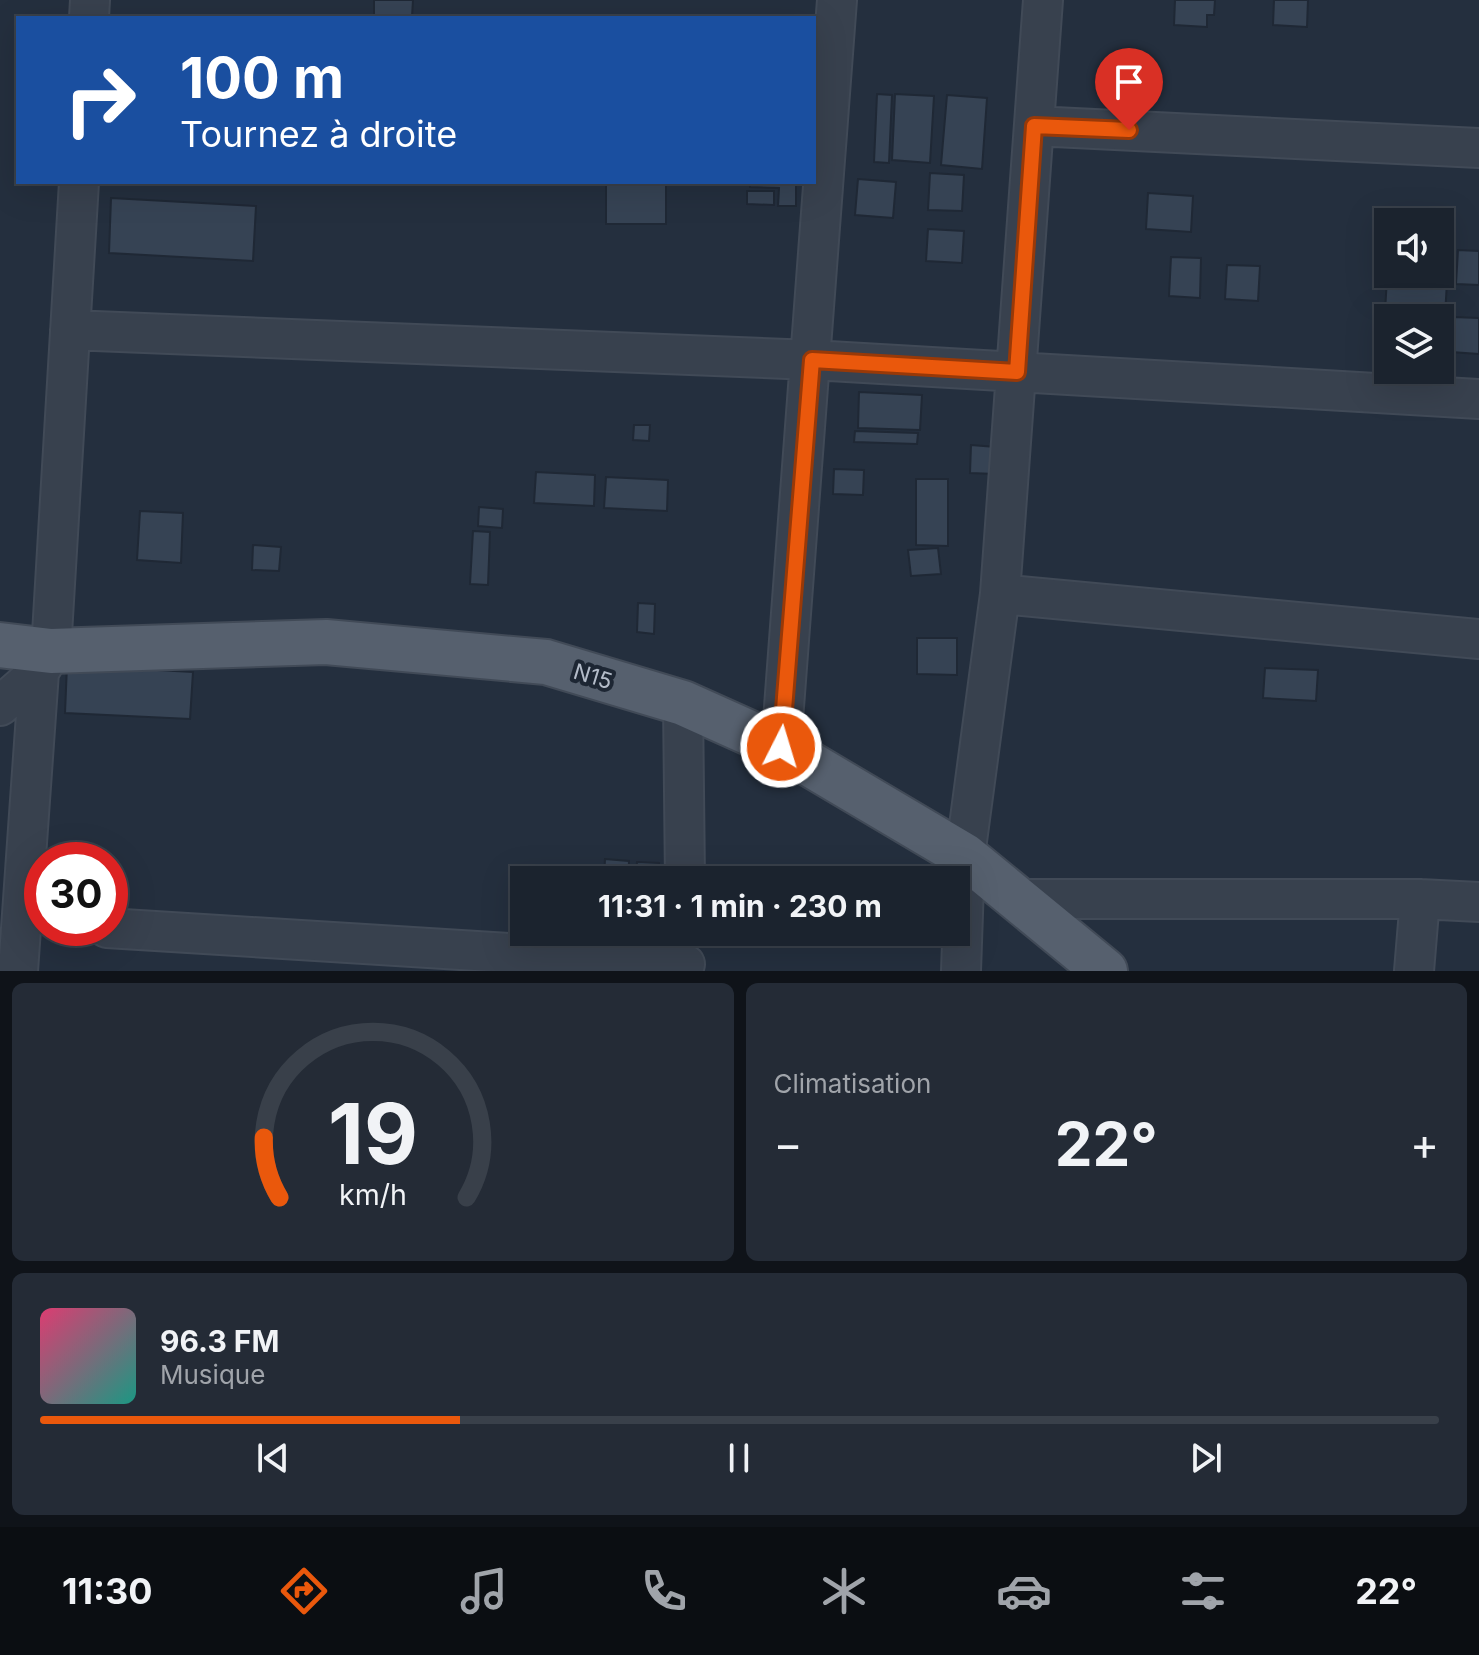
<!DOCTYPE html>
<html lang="fr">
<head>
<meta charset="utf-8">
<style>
	:root { --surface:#1b232e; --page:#242b36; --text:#f1f3f6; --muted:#a0a4aa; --line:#39404a; --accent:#ea580c }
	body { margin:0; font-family:Inter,sans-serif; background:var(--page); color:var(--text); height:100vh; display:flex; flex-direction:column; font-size:30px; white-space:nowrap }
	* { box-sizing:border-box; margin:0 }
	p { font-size:26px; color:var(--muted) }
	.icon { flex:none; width:44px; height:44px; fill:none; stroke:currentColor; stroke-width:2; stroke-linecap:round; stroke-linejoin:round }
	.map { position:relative; height:971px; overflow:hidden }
	.sheet { display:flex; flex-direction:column; gap:12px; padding:12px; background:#0f1319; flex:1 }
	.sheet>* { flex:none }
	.top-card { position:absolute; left:16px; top:16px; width:800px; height:168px; border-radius:0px; box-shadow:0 8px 32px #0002,0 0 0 2px var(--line); background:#1a4fa0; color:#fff; overflow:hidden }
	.controls { position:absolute; left:1374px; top:208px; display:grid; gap:16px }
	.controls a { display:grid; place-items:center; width:80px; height:80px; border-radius:0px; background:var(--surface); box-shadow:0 8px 32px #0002,0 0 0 2px var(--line); font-size:40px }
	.speed { position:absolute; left:24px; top:842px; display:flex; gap:16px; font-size:40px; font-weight:700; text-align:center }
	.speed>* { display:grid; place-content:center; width:104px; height:104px; border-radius:50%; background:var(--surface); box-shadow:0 8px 32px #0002,0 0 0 2px var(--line); line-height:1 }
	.speed .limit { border:12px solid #d22; background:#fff; color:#111 }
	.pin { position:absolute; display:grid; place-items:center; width:68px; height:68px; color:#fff; margin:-82px -34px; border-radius:50% 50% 50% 0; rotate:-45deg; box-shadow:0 0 8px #0007 }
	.pin .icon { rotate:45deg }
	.me { position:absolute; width:88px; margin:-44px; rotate:5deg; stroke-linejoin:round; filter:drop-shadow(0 0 6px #0008) }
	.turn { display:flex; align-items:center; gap:28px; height:168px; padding:0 32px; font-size:36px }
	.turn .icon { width:104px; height:104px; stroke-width:2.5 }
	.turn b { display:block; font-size:56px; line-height:68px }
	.big { font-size:60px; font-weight:700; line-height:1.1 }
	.sheet .tile { flex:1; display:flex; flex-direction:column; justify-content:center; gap:12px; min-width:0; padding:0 28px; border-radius:12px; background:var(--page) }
	.sheet .dial { align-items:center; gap:0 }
	.dial svg { height:208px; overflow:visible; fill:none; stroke:var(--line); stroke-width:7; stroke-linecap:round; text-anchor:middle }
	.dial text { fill:var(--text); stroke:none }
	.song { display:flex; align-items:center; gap:24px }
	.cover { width:96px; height:96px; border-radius:12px; background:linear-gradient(135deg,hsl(340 70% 55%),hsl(170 70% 35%)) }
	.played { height:8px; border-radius:4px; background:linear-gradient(90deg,var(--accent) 30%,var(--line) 30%) }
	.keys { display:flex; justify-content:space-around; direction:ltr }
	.heat { display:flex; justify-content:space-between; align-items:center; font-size:44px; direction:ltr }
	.sheet .tiles { flex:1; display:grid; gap:12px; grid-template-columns:1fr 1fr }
	.tile:last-child { grid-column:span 2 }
	.trip { position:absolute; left:510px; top:866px; width:460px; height:80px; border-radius:0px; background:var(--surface); box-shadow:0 8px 32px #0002,0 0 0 2px var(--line); font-weight:700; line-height:80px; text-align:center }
	.tab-bar { display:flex; height:128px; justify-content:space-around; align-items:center; background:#0b0e12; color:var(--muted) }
	.tab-bar .icon { width:56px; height:56px }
	.tab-bar .active { color:var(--accent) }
	.tab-bar b { font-size:36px; color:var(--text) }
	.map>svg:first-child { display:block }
</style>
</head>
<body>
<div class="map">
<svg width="1479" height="971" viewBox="0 0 1479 971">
	<rect width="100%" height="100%" fill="#242f3e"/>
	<!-- building -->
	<path fill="#364354" stroke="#1f2835" stroke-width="2" d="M374,0H413L412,17H374Z
		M1175,0H1215L1214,15H1207V27L1174,25Z
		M1274,0H1308L1307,27L1273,25Z
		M877,94L892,95L889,163L874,162Z
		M895,94L934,96L930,163L892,160Z
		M947,95L987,98L982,169L941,165Z
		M930,173L964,175L962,211L928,210Z
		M858,179L896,182L893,218L855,215Z
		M750,182H796V206H778L779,188L750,187Z
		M606,183H666V224H606Z
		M747,191H774V205L747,204Z
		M1148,193L1193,196L1191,232L1146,229Z
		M111,198L256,206L253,261L109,253Z
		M928,229L964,231L962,263L926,261Z
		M1458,250L1479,251V285L1456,284Z
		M1171,257L1201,258L1200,298L1169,296Z
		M1227,265L1260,266L1258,301L1225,299Z
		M1387,278L1447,282L1444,332H1440V318H1388V329L1384,328Z
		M1453,317L1479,318V354L1451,352Z
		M859,392L922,395L920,430L858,428Z
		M634,425H650L649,441L633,440Z
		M855,431L918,433L917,444L854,442Z
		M971,445L996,447L995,474L970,473Z
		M834,469L864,470L863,495L833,494Z
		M536,472L595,475L594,506L534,503Z
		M606,477L668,480L667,511L604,508Z
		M916,479H948V546L916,545Z
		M479,507L503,509L502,528L478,526Z
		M140,511L183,513L181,563L137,560Z
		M473,531L490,532L488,585L470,584Z
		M253,545L281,547L279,571L252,570Z
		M938,548L941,574L911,576L908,550Z
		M638,603L655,604L654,634L637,632Z
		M917,638H957V675L917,674Z
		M67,665L193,672L190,719L65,713Z
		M1265,668L1318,670L1316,701L1263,698Z
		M605,859L629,861L628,880H604Z
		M637,862L659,863L658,880H636Z
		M795,932H825V942L795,940Z
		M857,932H886V942L857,941Z
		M894,932H924L923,942L893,940Z"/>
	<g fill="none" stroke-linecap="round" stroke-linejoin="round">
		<defs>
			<path id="minor" d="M89,18L90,0
				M1034,126L1479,148
				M70,330L812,360L1479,399
				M1000,594L1479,639
				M683,703L685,880
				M0,706L39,672
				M781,747L837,0
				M1018,899H1420L1479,902
				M107,928L685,964
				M18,971L39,672L51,651L79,182
				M961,971L965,856L1000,594L1043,0
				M1414,971L1420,899"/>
			<path id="major" d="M0,645L51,651L326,642L546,662L683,703L781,747L965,856L1105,971"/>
		</defs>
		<!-- minor casing -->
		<use href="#minor" stroke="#414a57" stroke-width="42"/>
		<!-- major casing -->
		<use href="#major" stroke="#414a57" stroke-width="48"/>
		<!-- minor -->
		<use href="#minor" stroke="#38414e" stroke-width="38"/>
		<!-- major -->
		<use href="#major" stroke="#56606e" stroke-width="44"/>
	</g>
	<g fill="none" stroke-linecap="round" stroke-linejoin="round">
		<defs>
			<path id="route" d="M781,747L812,360L1017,372L1034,126L1129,130"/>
		</defs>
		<!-- route casing -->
		<use href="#route" stroke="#983908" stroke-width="20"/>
		<!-- route -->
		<use href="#route" stroke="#ea580c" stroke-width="14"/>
	</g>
	<g text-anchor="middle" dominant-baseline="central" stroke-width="8" stroke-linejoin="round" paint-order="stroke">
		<!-- street labels -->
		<g font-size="22" fill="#b4bcc9" stroke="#1d2633">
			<text transform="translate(593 676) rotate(17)">N15</text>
		</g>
	</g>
</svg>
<div class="controls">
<a><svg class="icon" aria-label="sound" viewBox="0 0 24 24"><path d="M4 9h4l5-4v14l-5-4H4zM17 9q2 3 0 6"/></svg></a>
<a><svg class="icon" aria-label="layers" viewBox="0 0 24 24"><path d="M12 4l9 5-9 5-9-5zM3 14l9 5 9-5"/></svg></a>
</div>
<div class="speed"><div class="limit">30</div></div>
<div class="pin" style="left:1129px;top:130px;background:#d93025"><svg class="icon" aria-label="arrive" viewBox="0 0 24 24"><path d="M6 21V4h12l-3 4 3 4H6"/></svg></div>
<svg class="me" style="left:781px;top:747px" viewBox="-20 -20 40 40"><circle r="17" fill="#ea580c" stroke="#fff" stroke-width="3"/><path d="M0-11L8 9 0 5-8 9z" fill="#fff"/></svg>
<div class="trip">11:31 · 1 min · 230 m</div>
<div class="top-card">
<div class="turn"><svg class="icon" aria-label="right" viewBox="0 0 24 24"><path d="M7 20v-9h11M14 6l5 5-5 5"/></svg><div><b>100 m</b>Tournez à droite</div></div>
</div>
</div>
<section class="sheet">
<div class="tiles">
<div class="tile dial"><svg viewBox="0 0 100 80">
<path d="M14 69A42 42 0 1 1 86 69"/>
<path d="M14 69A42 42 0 0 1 8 46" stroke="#ea580c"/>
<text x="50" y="56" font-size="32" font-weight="700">19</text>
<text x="50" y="72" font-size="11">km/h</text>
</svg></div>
<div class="tile"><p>Climatisation</p>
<div class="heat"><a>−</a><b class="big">22°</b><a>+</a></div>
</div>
<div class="tile">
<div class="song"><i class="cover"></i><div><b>96.3 FM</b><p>Musique</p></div></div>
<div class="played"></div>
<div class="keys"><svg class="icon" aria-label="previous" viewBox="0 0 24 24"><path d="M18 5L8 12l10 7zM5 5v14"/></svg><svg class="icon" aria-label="pause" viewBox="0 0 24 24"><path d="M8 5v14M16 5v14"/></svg><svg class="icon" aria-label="next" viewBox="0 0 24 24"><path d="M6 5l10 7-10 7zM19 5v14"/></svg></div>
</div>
</div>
</section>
<nav class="tab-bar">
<b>11:30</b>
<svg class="icon active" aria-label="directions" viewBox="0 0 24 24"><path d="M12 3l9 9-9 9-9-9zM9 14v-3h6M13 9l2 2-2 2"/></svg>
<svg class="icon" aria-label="music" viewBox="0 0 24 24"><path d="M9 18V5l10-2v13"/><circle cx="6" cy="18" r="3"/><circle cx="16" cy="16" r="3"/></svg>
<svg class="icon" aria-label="phone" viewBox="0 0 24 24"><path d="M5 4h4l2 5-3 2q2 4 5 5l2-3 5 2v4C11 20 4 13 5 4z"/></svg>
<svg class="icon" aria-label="climate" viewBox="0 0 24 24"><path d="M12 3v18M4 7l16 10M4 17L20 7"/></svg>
<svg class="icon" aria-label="car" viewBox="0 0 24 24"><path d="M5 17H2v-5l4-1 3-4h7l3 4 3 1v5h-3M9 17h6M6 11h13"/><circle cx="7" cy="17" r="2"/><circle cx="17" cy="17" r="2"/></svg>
<svg class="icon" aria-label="filters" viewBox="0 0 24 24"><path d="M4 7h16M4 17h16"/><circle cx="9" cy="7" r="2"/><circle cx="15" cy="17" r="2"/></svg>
<b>22°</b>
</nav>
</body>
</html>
